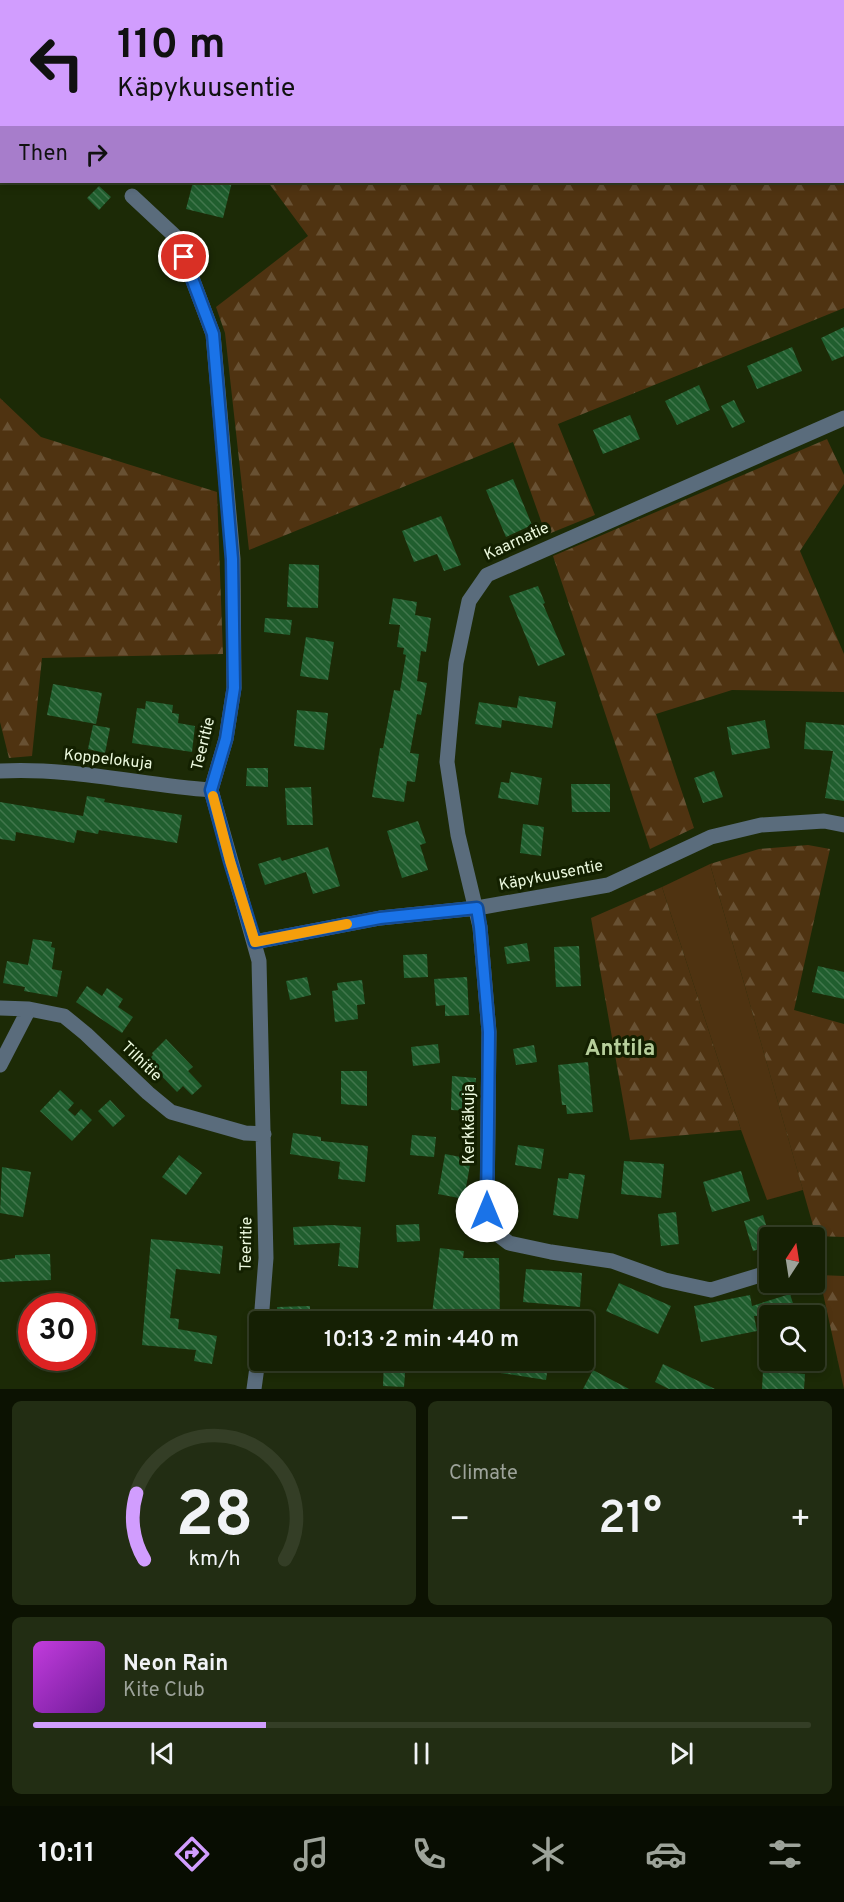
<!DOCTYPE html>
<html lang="en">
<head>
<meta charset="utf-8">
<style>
	:root { --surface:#152004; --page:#222d13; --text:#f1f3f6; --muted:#9da39a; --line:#343e26; --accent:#d19dfe }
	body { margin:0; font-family:Overpass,sans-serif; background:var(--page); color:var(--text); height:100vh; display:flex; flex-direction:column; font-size:22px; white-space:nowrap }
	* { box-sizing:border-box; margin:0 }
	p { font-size:20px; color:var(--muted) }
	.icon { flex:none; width:33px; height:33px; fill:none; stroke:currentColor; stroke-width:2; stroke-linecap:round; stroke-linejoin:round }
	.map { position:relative; height:1389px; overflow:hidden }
	.panel { display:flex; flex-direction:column; gap:12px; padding:12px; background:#0c1202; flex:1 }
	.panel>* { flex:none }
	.guide { position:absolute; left:0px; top:0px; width:844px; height:183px; box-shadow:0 3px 9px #0003,0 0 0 2px var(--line); background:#d19dfe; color:#111; overflow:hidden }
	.needle { width:39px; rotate:12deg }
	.fabs { position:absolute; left:759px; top:1227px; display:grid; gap:12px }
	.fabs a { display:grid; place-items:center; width:66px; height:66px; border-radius:6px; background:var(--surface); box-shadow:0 3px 9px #0003,0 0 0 2px var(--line); font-size:30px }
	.speed { position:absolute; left:18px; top:1293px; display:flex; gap:12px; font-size:30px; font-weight:700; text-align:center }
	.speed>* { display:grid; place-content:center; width:78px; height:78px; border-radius:50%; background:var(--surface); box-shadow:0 3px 9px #0003,0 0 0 2px var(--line); line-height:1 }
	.speed .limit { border:9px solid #d22; background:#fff; color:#111 }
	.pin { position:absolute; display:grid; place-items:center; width:51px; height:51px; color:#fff; margin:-26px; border:3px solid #fff; border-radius:50%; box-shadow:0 2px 6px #0007 }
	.me { position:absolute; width:66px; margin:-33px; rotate:0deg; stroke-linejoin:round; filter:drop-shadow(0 0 4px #0008) }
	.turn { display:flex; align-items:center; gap:21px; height:126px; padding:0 18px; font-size:27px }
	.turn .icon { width:78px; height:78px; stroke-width:2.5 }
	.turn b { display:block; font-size:42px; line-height:51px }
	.then { display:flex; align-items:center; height:57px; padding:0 18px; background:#0003; gap:12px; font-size:22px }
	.big { font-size:45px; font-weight:600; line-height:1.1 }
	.panel .tile { flex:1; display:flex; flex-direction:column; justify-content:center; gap:9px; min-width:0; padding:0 21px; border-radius:9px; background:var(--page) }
	.panel .dial { align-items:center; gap:0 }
	.dial svg { height:156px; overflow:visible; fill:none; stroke:var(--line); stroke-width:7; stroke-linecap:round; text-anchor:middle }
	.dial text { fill:var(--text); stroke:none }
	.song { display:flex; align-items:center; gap:18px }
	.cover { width:72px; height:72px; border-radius:9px; background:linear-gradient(135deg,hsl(290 70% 55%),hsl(280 70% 35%)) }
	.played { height:6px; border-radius:3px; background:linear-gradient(90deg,var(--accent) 30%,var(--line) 30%) }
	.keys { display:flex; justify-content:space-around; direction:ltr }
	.heat { display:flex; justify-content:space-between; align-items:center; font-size:33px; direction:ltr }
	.panel .tiles { flex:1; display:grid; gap:12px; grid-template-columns:1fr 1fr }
	.tile:last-child { grid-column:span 2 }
	.trip { position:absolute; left:249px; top:1311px; width:345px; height:60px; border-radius:6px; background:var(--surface); box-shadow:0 3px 9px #0003,0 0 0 2px var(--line); font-weight:600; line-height:60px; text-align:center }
	.dock { display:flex; height:96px; justify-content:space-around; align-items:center; background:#080d02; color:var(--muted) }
	.dock .icon { width:42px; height:42px }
	.dock .on { color:var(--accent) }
	.dock b { font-size:27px; color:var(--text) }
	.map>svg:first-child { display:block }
</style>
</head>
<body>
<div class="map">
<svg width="844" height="1389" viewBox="0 0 844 1389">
	<defs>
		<pattern id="forest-firs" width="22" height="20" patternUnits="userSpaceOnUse" patternTransform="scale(1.5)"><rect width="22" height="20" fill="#4f3311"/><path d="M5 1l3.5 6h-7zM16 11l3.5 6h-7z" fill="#685133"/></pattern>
		<pattern id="building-back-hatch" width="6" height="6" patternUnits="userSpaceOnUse" patternTransform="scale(1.5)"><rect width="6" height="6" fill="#205e2e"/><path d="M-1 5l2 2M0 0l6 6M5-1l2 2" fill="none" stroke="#41764c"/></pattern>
	</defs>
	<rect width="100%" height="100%" fill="#1c2a06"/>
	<!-- grass -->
	<path fill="#4f3311" d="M710,864L803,1190L767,1200L741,1130L662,887Z"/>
	<!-- forest -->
	<path fill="url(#forest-firs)" d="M0,0H844V308L558,424L595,515L546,535L513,442L249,550L225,333L216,307L308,236L268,182H843V2H2L0,137Z
		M0,398L41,437L217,492L223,654L42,658L32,756L9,758L0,722Z
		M827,439L844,475V484L800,551L844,654V692L732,690L656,714L694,828L650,849L553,556Z
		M808,845L830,849L794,1010L844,1024V1237L816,1236L710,864L759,849Z
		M662,887L741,1130L630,1140L591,918Z
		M819,1275L844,1276V1389Z"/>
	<!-- building -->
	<path fill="url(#building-back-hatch)" d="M193,182H232L223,218L186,209Z
		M99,186L111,197L99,210L87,198Z
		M844,327V356L832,361L821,338Z
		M792,347L802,371L757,389L747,366Z
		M699,385L710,410L677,425L665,401Z
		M734,400L745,422L732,428L721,406Z
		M630,415L640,439L603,454L593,430Z
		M513,479L532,525L506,537L486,490Z
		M441,516L461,565L444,571L437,554L414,562L402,531Z
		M289,564L319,565L318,608L287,607Z
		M538,586L545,603L543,604L565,655L538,666L509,596Z
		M393,598L417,602L415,615L431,618L426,652L421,651L417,681L427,683L421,715L417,714L410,753L419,754L415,782L407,781L404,802L372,797L380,748H383L394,690L400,691L406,655L403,654L404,648L397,647L400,625L389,624Z
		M265,618L292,620L290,635L264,632Z
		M306,637L334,642L328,680L300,676Z
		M53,684L102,693L96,724L47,715Z
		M519,696L556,702L552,728L502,720L501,728L475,724L479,702L517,708Z
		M146,701L173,705L172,713L179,714L178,723L195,726L192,752L132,743L137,708L145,709Z
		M297,710L328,713L324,750L294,746Z
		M765,720L770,748L732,755L727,727Z
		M806,722L844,725V801L825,798L833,751L804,749Z
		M93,725L110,728L105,753L88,749Z
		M247,768H268V787L246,786Z
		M714,771L723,797L703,803L694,778Z
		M511,772L542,778L538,805L498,798L501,782L509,783Z
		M571,784H610V812H572Z
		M311,787L313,825H287L285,788Z
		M87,796L105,799L104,802L182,815L177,843L99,830L98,834L77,830L74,843L16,832L15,841L0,839V802L83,816Z
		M418,821L426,843L420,845L428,870L402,878L387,831Z
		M523,824L544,827L541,856L520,853Z
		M328,847L340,886L313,894L306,872L265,885L258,864L280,857L282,861Z
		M33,939L52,942L51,947L55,948L52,969L62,971L57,997L24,991L25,987L3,983L7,961L28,965Z
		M527,943L530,961L507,964L504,947Z
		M579,946L581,986L556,987L554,947Z
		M427,954L428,977L404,978L403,955Z
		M818,966L844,972V999L812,992Z
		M307,977L311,995L290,1000L286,981Z
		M467,977L469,1015L445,1016V1005L436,1006L434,979Z
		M362,980L365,1004L357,1005L358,1019L335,1022L332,991L338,990L337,983Z
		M87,986L102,996L107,988L123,999L118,1007L133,1017L122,1033L76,1002Z
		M166,1039L193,1067L188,1071L202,1086L192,1095L183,1086L177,1092L147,1061L153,1055L152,1053Z
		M438,1044L440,1063L413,1066L411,1047Z
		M534,1045L537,1062L516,1065L513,1049Z
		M588,1062L593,1112L567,1114L566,1105H562L558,1065Z
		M341,1071H367V1106L341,1104Z
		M452,1076L476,1078L474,1111L451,1110Z
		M60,1090L74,1103L68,1110L75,1116L81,1109L92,1120L72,1141L40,1111Z
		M110,1100L125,1116L113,1127L98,1111Z
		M293,1133L321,1137V1141L368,1146L365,1182L338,1179L340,1162L290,1154Z
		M412,1135L436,1137L434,1157L410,1155Z
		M518,1145L544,1149L541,1169L515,1165Z
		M445,1154L471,1159L464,1199L438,1194Z
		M179,1155L202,1173L186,1195L162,1177Z
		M624,1161L664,1164L661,1198L621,1194Z
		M2,1167L31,1172L23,1217L0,1213Z
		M741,1171L750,1201L712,1212L703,1182Z
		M569,1173L585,1175L578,1219L553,1215L558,1178L568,1179Z
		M676,1212L679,1244L661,1246L658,1214Z
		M763,1215L770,1238V1246L753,1251L744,1221Z
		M419,1224L420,1241L397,1242L396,1225Z
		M332,1225L361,1227L358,1268L338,1266L340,1243L294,1245L293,1227Z
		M151,1239L223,1246L220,1274L176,1269L170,1318L179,1319L178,1329L217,1336L212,1364L194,1361L196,1350L142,1345Z
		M440,1248L464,1251L463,1258H499L500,1322H431Z
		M50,1254L51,1280L0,1282V1260L15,1258V1255Z
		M526,1269L582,1273L580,1307L523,1302Z
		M619,1283L671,1306L658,1334L606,1311Z
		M790,1294L797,1316H754L757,1331L701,1342L694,1306L750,1295L752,1306Z
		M310,1306V1322H278L277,1307Z
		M384,1360H406L404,1387L383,1386Z
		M475,1360H549L546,1380L475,1369Z
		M663,1364L715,1389H669L655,1382Z
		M593,1370L629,1389H583Z
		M763,1371L805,1374L804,1389H762Z"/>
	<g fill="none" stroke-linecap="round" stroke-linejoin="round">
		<!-- minor -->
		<path stroke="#5a6c7c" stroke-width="15" d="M132,196L177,238L213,334L233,559L234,688L226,739L211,790L259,961L266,1258L261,1322
			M0,771C71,767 141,785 211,790
			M255,942L380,918L477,908L608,885L711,837L761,825L824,821L844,825
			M0,1008L29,1009L64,1016L86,1034L148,1093L171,1112L245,1133L264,1134
			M0,1065L29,1009
			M770,1272L711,1290L665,1280L612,1261L551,1252L509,1243L492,1230L487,1211L489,1032L480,927L458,835L447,762L456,663L469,601L487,575L844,418
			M254,1389L260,1345"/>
	</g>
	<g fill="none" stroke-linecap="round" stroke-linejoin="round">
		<defs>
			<path id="route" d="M184,257L213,334L232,559L234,688L226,739L211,790L230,861L255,942L380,918L477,908L480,927L489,1032L487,1211"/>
		</defs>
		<!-- route casing -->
		<use href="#route" stroke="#114b97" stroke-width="15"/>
		<!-- route -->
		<use href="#route" stroke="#1a73e8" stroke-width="10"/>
		<!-- slow -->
		<path stroke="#f59e0b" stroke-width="10" d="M213,796L230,861L255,942L347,924"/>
	</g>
	<g text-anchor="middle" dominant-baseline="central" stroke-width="6" stroke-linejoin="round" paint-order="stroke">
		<!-- street labels -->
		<g font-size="16" fill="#ecf9de" stroke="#132000">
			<text transform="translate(517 542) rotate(-25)">Kaarnatie</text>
			<text transform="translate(204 744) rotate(-76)">Teeritie</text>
			<text transform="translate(108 760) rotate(6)">Koppelokuja</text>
			<text transform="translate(551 876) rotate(-11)">Käpykuusentie</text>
			<text transform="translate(141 1062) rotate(44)">Tilhitie</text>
			<text transform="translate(470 1124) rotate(-90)">Kerkkäkuja</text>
			<text transform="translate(247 1244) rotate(-89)">Teeritie</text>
		</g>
		<!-- district labels -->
		<g font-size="22" font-weight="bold" fill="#b7cf9b" stroke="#132000">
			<text x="620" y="1049">Anttila</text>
		</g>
	</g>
</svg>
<div class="fabs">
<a><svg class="needle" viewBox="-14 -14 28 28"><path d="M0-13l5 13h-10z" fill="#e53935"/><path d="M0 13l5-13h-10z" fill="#9da39a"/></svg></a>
<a><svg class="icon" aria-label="search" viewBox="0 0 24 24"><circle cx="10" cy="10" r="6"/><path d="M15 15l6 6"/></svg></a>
</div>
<div class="speed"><div class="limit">30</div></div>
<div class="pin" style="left:184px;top:257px;background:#d93025"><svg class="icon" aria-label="arrive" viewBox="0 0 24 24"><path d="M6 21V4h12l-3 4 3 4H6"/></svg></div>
<svg class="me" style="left:487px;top:1211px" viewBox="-20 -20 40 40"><circle r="19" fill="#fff"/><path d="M0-13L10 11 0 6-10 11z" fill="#1a73e8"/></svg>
<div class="trip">10:13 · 2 min · 440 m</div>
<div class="guide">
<div class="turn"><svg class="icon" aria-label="left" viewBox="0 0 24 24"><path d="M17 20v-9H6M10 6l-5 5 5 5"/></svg><div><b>110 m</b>Käpykuusentie</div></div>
<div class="then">Then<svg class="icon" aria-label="right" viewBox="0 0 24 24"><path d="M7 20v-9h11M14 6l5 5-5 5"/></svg></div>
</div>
</div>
<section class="panel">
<div class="tiles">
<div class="tile dial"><svg viewBox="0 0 100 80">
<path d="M14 69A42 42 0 1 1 86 69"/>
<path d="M14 69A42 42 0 0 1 10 35" stroke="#d19dfe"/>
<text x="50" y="56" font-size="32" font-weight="700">28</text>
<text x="50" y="72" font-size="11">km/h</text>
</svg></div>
<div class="tile"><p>Climate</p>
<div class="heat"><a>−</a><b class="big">21°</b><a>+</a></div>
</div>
<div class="tile">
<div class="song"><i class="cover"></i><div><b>Neon Rain</b><p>Kite Club</p></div></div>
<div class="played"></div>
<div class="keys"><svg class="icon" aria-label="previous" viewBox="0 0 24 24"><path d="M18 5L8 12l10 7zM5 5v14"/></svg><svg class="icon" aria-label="pause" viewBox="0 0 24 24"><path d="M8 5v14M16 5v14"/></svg><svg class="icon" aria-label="next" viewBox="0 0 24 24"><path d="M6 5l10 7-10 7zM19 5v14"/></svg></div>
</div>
</div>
</section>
<nav class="dock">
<b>10:11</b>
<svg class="icon on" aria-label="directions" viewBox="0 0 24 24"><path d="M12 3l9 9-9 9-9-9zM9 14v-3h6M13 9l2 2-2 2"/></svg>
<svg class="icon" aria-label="music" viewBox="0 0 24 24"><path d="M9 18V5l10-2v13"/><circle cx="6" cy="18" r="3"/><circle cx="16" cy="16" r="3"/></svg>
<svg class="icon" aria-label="phone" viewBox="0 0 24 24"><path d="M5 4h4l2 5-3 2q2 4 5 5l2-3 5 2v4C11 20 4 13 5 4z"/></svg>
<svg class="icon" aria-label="climate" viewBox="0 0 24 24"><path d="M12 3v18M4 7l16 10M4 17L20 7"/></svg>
<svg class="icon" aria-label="car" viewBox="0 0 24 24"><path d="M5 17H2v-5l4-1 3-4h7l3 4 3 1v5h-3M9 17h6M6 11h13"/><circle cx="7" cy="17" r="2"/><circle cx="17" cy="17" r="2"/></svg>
<svg class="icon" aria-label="filters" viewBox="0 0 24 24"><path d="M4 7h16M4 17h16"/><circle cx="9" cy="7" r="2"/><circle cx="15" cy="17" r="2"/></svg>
</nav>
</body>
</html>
